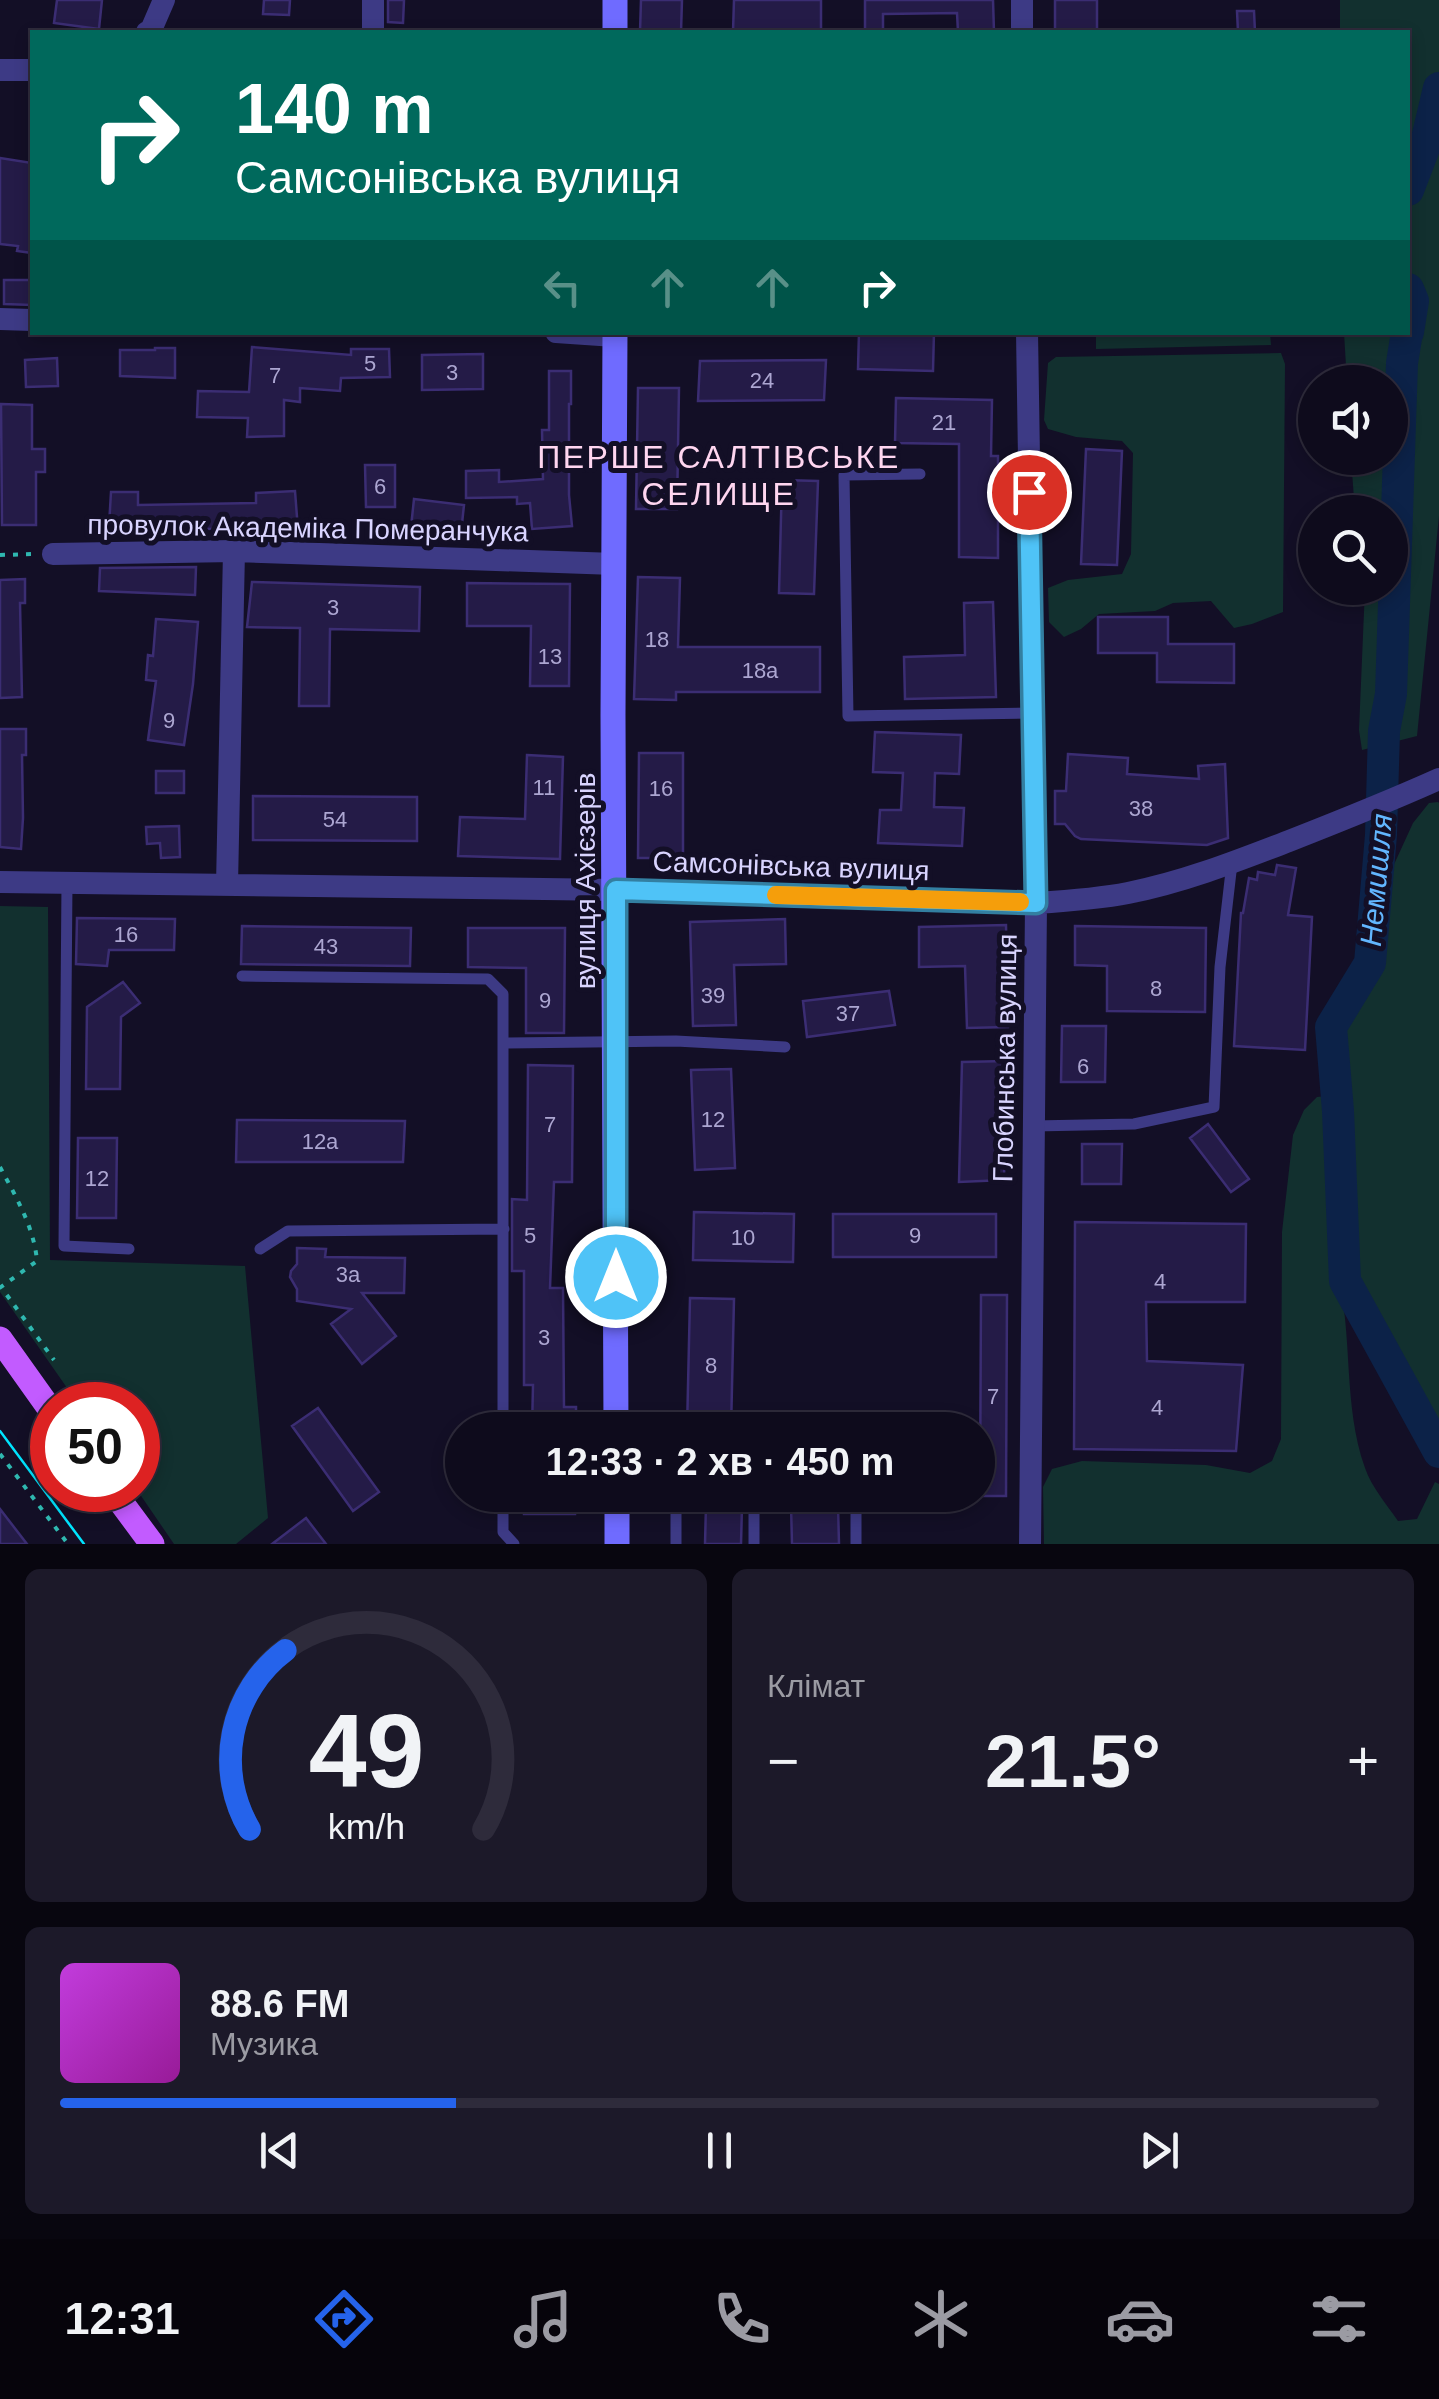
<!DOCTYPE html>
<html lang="uk">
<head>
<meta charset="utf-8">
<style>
	:root { --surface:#0e0b1c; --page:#1c1929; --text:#f1f3f6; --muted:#9b9ba3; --line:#2e2b3b; --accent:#2563eb }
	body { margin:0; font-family:Arial,sans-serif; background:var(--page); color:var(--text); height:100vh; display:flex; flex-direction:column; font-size:38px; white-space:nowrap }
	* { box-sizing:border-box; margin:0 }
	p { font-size:32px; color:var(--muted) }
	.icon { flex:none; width:55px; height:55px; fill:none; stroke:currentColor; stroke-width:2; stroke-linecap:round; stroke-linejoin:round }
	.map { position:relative; height:1544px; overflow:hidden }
	.details { display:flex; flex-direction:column; gap:25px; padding:25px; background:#08060f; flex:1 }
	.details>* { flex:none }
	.top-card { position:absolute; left:30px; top:30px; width:1380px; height:305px; border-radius:0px; box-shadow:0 5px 15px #0003,0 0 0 2px var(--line); background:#00695c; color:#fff; overflow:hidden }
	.tools { position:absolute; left:1298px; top:365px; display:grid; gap:20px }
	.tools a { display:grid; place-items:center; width:110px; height:110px; border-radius:50%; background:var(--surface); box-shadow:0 5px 15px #0003,0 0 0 2px var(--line); font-size:50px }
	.speed { position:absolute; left:30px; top:1382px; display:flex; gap:20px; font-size:50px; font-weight:700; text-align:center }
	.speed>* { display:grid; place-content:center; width:130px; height:130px; border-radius:50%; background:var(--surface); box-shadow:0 5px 15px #0003,0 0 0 2px var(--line); line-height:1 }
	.speed .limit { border:15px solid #d22; background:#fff; color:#111 }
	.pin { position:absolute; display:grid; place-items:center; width:85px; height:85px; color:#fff; margin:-42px; border:5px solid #fff; border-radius:50%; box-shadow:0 2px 10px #0007 }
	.me { position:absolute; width:110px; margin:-55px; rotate:0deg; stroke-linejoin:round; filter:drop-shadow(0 0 8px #0008) }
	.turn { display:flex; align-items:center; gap:35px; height:210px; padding:0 40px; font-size:45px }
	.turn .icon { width:130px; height:130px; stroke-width:2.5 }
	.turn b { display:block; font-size:70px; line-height:85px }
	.lanes { display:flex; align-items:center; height:95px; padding:0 40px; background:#0003; justify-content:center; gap:50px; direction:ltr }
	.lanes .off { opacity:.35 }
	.big { font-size:75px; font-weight:700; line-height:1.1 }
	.details .widget { flex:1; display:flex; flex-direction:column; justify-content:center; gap:15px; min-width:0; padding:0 35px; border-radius:15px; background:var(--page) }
	.details .dial { align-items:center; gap:0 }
	.dial svg { height:260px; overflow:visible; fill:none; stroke:var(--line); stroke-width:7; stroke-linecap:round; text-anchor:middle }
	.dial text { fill:var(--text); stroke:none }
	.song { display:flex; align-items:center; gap:30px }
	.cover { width:120px; height:120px; border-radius:15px; background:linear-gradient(135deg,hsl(290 70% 55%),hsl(300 70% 35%)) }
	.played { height:10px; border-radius:5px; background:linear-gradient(90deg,var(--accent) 30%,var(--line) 30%) }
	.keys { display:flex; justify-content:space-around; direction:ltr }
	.heat { display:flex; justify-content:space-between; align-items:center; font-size:55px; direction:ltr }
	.details .tiles { flex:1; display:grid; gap:25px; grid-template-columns:1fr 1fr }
	.widget:last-child { grid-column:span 2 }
	.trip { position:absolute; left:445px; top:1412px; width:550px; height:100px; border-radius:50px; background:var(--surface); box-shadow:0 5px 15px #0003,0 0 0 2px var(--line); font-weight:700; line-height:100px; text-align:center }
	.menu { display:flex; height:160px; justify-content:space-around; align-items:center; background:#06040b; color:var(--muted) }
	.menu .icon { width:70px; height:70px }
	.menu .on { color:var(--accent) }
	.menu b { font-size:45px; color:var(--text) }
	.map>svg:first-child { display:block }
</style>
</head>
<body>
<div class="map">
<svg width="1439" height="1544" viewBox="0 0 1439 1544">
	<rect width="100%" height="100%" fill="#130f26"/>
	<!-- green -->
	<path fill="#12302f" d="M1340,0H1439V516L1417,736L1362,750L1359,730L1365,588H1390V512H1355L1351,458H1390V382H1347L1344,333L1408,332V32H1340Z
		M1096,333H1270L1271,345L1096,349Z
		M1281,353L1285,364L1283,612L1252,624L1234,628L1211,601L1173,603L1155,611L1099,614L1081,629L1064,637L1049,622L1048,588L1068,580L1122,574L1131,554L1133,453L1122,441L1076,437L1048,429L1044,420L1048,363L1056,357Z
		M1438,802L1439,803V1433L1390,1353L1353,1273L1340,1030L1382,958L1391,871L1413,823L1429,803Z
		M0,906L48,907L50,1260L245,1266L268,1518L236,1544H174L137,1490L138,1405H79L0,1292Z
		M1327,1096L1331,1110L1336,1267C1354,1333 1342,1403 1365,1468C1371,1486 1387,1505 1398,1521L1417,1519L1435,1482L1439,1484V1544H1044L1043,1487L1052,1469L1082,1461L1206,1465L1250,1473L1272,1461L1281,1439L1282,1232L1293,1135L1304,1110L1317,1097Z"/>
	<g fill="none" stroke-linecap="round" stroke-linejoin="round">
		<!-- river -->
		<path stroke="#0c2248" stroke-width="32" d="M1408,190L1426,143L1439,88
			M1408,289L1413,301L1408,332
			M1407,332L1402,363L1391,694L1384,731L1381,835L1370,963L1331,1027L1338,1111L1345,1281L1439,1452"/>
	</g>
	<!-- building -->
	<path fill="#241b47" stroke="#3b2d73" stroke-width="2.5" d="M57,0H102L99,29L54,23Z
		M264,0H290L289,15L263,14Z
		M388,0H404L403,23L388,22Z
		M641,0H682L681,32H640Z
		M734,0H821V32H733Z
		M865,0H993L994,32H958L957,13L883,14V32H865Z
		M1055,0H1097V32H1055Z
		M1237,11H1254L1255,32H1238Z
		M0,158L32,163V253L17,251L18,246L0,244Z
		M4,280H32V305L4,304Z
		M859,332H934L933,371L858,369Z
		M252,347L351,355V349H389L390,377L341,378L340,391L300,388V402L284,400V436L247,437L248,418L197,417L198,391L249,392Z
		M155,348H175V378L120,376V350H155Z
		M483,354V389L422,390V355Z
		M57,358L58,386L26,387L25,360Z
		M826,360L824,400L698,401L700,361Z
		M549,371H571V404H569V495L572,526L532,529L530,503L517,504V497L466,498V471L499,470V482L543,479L542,430H549Z
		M638,388H679L677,509H636Z
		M896,398L992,400L991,456H998V558L959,557V444L895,443Z
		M1,404L32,405V449H45V472H36V525H2Z
		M1086,449L1122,451L1117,565L1081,564Z
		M365,465H395V507H366Z
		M782,480L818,481L814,594L779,593Z
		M295,491L298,530L258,533V528L153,530L152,527L109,526L111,492H138V505L256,503V493Z
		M414,499L464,505L461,533L411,527Z
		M196,567L195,595L99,591L100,568Z
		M638,577L680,578L678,647H820V692H676V700L634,699Z
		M25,579V603H20L22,697L0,698V580Z
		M252,582L420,587L419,631L330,629L329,706H299L300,628L247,627Z
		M467,583L570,584L569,686H530L531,626H467Z
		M993,602L996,697L905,699L904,657L965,655L964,603Z
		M1098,617H1168V644H1234V683L1157,682V653H1098Z
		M156,619L198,622L193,684L184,745L148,740L156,681L146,680L148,655L153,656Z
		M0,729H26V755H22L23,818L21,849L0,847Z
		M875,732L961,735L959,774L935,773L934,807L964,808L962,846L878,843L880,810H901L903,773L873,772Z
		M639,753H683V858H638Z
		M1068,754L1128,758L1127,774L1199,779L1198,766L1225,764L1228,838L1207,845L1081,839L1075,836L1065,824H1055V791H1066Z
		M527,755L563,757L560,859L458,856L460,817L525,819Z
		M156,771H184V793H156Z
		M253,796L417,797V841L253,840Z
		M179,826L180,857L161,858L160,843L147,844L146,827Z
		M1277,865L1296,868L1288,915L1312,917L1305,1050L1234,1046L1241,913H1243L1249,878L1257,880L1258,872L1275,875Z
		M77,918L175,919L174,950H109L107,966L76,964Z
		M785,919L786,964L734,965L736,1025L693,1026L690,922Z
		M1006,925L1008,1027L967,1028L965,966L919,967V927Z
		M242,926L411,928L410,966L241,964Z
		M1075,926L1206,928L1205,1012L1107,1011V966L1075,965Z
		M468,928H565L564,1033H526V968L468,967Z
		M123,982L140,1003L121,1017L120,1089H86L87,1007Z
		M889,991L895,1025L807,1037L803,1001Z
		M1062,1026H1106L1105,1082H1061Z
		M1006,1061L1004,1180L959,1182L962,1062Z
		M528,1065L573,1066L572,1182H554L550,1288H563L564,1407H576V1430H532L533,1385H524V1271H512V1199L527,1200Z
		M731,1069L735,1168L695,1170L691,1070Z
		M237,1120L405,1121L403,1162H236Z
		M1208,1124L1249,1179L1231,1192L1190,1138Z
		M78,1138H117L116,1218H77Z
		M1082,1144H1122L1121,1184H1082Z
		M694,1212L794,1214L793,1262L693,1260Z
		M833,1214H996V1257H833Z
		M1075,1222L1246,1224L1245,1302H1146L1147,1361L1243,1365L1236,1451L1074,1449Z
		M297,1248L326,1249L325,1257L405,1258L404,1293H362L396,1336L362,1364L331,1324L351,1309L297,1301V1289L290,1277L291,1271L297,1264Z
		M981,1295H1007L1006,1496H980Z
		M690,1298L734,1299L731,1430H687Z
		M318,1408L379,1492L353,1511L292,1426Z
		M524,1495H575V1514H524Z
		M706,1505L742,1506L741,1544H705Z
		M791,1505H838L839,1544H792Z
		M0,1509L27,1544H0Z
		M306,1518L326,1544H272Z"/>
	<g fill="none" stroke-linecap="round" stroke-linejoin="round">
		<!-- path -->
		<path stroke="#2fb8b0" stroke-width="4" stroke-dasharray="5 8" stroke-linecap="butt" d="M0,555L35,554
			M0,1167C16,1197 34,1227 37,1261L1,1287L54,1360
			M0,1454L68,1544"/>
		<!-- service -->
		<path stroke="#3d3a85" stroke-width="11" d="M920,474L844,475L848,716L1033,713
			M67,883L64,1246L129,1249
			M242,976L488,979L503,994V1430
			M503,1043L676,1041L785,1047
			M1034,1126L1134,1124L1214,1107L1220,967L1232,863
			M260,1249L288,1231L504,1229
			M503,1495V1532L514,1544
			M676,1495V1544
			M754,1495V1544
			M847,1495L856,1506V1544"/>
		<!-- minor -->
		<path stroke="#3d3a85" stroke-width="22" d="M373,0V32
			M1022,0V32
			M147,32L151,30L164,0
			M0,70H32
			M0,319L32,320
			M556,332L615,336
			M1027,332L1036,903L1030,1544
			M53,554L234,551L615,564
			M0,882L616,890L1036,903C1067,901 1098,899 1128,893C1184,882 1237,861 1289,841C1340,821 1390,801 1439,779
			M227,885L234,551"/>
		<!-- secondary -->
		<path stroke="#6f6bff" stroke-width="25" d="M615,32V0
			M615,332L613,715L616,1430
			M617,1495V1544"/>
		<!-- primary -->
		<path stroke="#c25bff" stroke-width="25" d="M0,1339L52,1412
			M112,1490L152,1544"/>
		<!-- tram -->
		<path stroke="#00e5ff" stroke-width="2.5" d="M0,1431L84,1544"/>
	</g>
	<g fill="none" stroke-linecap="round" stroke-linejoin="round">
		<defs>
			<path id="route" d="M616,1277V890L1036,903L1029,492"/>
		</defs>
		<!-- route casing -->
		<use href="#route" stroke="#337fa1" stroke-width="25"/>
		<!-- route -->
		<use href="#route" stroke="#4fc3f7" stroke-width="18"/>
		<!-- slow -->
		<path stroke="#f59e0b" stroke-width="18" d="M776,895L1020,902"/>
	</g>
	<g text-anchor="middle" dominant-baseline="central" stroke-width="10" stroke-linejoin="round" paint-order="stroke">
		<!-- number labels -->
		<g font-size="22" fill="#aca6d1">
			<text x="370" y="363">5</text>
			<text x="452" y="372">3</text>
			<text x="275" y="375">7</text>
			<text x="762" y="380">24</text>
			<text x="944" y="422">21</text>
			<text x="380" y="486">6</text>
			<text x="333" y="607">3</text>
			<text x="657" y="639">18</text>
			<text x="550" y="656">13</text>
			<text x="760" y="670">18а</text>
			<text x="169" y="720">9</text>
			<text x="544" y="787">11</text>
			<text x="661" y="788">16</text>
			<text x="1141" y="808">38</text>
			<text x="335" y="819">54</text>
			<text x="126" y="934">16</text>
			<text x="326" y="946">43</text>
			<text x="1156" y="988">8</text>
			<text x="713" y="995">39</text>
			<text x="545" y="1000">9</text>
			<text x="848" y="1013">37</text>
			<text x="1083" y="1066">6</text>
			<text x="713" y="1119">12</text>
			<text x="550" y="1124">7</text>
			<text x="320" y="1141">12а</text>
			<text x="97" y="1178">12</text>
			<text x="530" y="1235">5</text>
			<text x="915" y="1235">9</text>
			<text x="743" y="1237">10</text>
			<text x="348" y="1274">3а</text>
			<text x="1160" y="1281">4</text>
			<text x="544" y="1337">3</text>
			<text x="711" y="1365">8</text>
			<text x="993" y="1396">7</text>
			<text x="1157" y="1407">4</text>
		</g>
		<!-- street labels -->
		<g font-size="28" fill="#d9d4ff" stroke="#130f26">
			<text transform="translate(308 528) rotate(1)">провулок Академіка Померанчука</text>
			<text transform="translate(791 866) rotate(2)">Самсонівська вулиця</text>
			<text transform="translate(585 881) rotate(-90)">вулиця Ахієзерів</text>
			<text transform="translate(1005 1058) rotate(-89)">Глобинська вулиця</text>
		</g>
		<!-- water labels -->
		<g font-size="30" font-style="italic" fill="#62b6ff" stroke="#130f26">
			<text transform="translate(1376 880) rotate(-85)">Немишля</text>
		</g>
		<!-- quarter labels -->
		<g font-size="32" letter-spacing="2.5" fill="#ffd6f0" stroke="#130f26">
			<text x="719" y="457">ПЕРШЕ САЛТІВСЬКЕ<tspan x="719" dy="37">СЕЛИЩЕ</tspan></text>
		</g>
	</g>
</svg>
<div class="tools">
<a><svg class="icon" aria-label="sound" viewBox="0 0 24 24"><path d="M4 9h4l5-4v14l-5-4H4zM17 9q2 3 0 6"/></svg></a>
<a><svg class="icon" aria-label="search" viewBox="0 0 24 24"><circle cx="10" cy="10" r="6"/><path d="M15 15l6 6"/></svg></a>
</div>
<div class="speed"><div class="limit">50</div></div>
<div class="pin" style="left:1029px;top:492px;background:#d93025"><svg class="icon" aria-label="arrive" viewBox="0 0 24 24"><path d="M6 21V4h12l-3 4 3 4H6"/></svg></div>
<svg class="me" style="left:616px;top:1277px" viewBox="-20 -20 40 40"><circle r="17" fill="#4fc3f7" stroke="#fff" stroke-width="3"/><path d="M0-11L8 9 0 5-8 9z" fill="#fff"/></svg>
<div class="trip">12:33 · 2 хв · 450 m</div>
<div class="top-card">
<div class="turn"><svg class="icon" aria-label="right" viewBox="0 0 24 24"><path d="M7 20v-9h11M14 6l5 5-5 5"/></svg><div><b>140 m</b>Самсонівська вулиця</div></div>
<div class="lanes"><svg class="icon off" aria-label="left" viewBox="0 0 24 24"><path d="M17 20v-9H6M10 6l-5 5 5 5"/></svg><svg class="icon off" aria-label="ahead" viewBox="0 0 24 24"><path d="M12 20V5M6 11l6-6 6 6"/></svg><svg class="icon off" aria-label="ahead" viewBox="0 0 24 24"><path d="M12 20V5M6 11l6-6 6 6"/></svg><svg class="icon" aria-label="right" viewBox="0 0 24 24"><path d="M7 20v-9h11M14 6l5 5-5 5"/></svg></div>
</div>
</div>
<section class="details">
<div class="tiles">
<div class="widget dial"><svg viewBox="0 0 100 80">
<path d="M14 69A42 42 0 1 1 86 69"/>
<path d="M14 69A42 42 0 0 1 25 14" stroke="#2563eb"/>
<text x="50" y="56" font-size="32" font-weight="700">49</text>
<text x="50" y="72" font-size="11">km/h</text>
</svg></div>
<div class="widget"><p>Клімат</p>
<div class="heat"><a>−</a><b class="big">21.5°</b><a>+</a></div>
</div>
<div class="widget">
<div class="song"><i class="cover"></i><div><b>88.6 FM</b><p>Музика</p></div></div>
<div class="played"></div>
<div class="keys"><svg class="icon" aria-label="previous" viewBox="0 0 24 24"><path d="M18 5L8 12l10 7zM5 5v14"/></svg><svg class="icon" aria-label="pause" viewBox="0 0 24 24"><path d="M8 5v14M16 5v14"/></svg><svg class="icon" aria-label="next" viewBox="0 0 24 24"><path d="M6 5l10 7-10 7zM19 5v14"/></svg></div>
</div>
</div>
</section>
<nav class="menu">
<b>12:31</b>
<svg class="icon on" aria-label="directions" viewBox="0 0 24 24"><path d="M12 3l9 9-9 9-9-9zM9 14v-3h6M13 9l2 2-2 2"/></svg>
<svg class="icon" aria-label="music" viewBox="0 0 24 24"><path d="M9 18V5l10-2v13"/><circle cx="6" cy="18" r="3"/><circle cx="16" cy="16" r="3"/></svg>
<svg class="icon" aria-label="phone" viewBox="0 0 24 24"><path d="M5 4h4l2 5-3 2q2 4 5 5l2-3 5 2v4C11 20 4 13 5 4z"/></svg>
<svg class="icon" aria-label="climate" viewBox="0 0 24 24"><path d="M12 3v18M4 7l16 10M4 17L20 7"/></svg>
<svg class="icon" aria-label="car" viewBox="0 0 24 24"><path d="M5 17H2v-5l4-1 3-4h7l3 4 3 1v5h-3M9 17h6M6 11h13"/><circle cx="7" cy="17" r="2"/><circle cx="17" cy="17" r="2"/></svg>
<svg class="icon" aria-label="filters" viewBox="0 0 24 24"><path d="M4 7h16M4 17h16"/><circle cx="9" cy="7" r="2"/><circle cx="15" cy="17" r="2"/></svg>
</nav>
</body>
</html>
